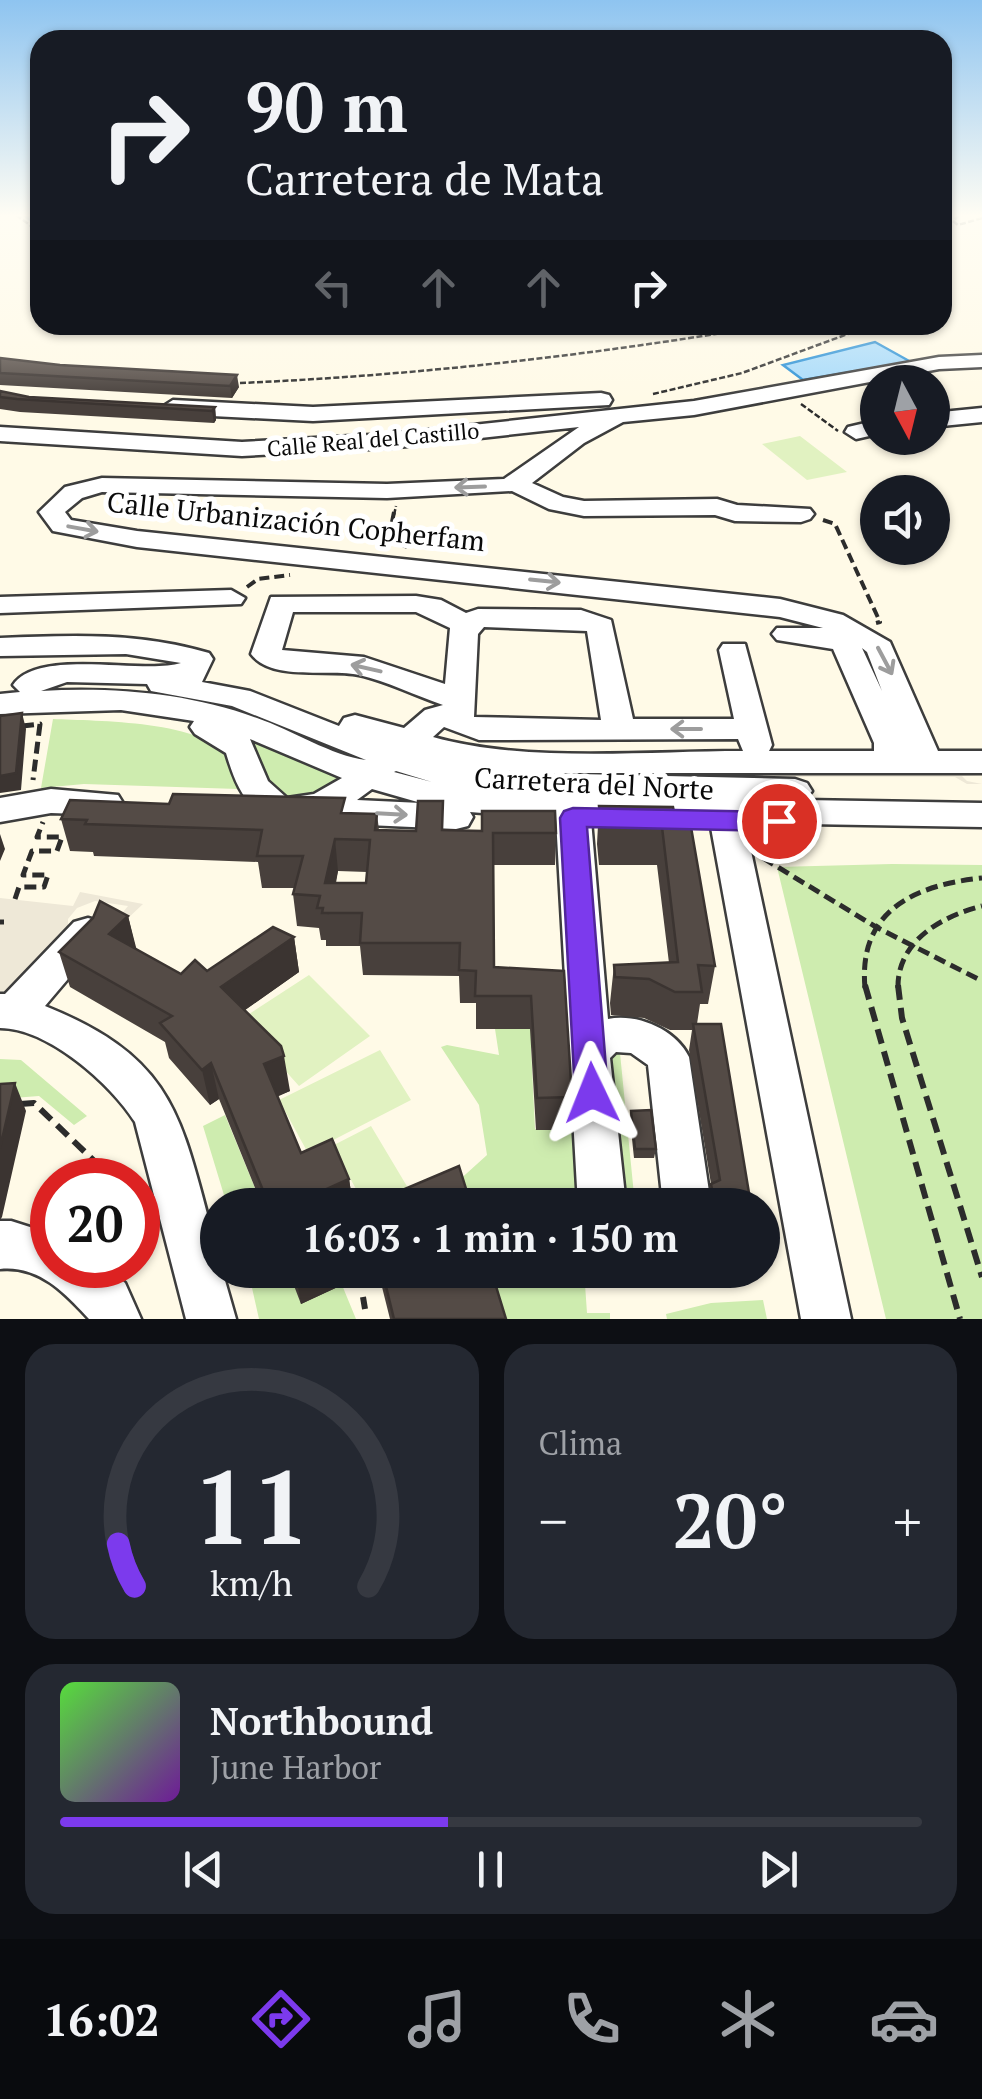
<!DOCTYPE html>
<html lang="es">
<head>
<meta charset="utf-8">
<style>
	:root { --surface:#171b24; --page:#242831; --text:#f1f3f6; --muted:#9ea1a6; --line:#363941; --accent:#7c3aed }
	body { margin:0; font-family:"PT Serif",serif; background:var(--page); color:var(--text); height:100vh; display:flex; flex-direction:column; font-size:38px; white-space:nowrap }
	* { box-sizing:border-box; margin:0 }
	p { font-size:32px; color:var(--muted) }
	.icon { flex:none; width:55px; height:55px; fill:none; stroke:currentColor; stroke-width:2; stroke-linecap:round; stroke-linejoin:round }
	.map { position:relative; height:1319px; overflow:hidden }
	.sheet { display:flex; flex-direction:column; gap:25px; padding:25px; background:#0d0f14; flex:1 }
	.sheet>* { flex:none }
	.top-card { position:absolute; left:30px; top:30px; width:922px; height:305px; border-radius:30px; box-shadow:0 2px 8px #0004; background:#171b24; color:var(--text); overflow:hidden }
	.needle { width:65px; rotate:173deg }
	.controls { position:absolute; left:860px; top:365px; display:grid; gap:20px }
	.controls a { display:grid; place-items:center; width:90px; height:90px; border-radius:50%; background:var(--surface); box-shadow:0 2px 8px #0004; font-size:50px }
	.speed { position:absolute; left:30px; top:1158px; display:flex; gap:20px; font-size:50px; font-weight:700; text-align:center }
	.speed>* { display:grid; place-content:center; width:130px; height:130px; border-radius:50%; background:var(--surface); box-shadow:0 2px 8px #0004; line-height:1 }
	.speed .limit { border:15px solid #d22; background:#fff; color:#111 }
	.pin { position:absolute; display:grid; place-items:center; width:85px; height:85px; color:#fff; margin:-42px; border:5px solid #fff; border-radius:50%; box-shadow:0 2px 10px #0007 }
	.me { position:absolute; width:110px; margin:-55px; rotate:358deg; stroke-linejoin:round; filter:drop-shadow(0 0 8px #0008) }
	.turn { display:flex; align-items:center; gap:35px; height:210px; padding:0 50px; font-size:45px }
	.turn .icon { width:130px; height:130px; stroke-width:2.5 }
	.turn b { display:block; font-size:70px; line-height:85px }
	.lanes { display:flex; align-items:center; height:95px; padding:0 50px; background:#0003; justify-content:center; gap:50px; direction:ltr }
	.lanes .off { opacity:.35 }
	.big { font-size:75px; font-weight:700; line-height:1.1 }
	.sheet .widget { flex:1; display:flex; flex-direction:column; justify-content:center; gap:15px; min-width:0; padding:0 35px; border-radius:30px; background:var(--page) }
	.sheet .dial { align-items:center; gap:0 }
	.dial svg { height:260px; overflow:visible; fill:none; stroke:var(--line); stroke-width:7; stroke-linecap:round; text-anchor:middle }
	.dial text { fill:var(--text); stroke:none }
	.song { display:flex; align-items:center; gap:30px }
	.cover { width:120px; height:120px; border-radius:15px; background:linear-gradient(135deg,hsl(110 70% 55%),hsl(280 70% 35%)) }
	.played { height:10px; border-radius:5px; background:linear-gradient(90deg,var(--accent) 45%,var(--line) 45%) }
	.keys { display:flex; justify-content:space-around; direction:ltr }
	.heat { display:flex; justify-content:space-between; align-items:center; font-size:55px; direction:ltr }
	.sheet .tiles { flex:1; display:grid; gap:25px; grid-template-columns:1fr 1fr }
	.widget:last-child { grid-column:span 2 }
	.trip { position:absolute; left:200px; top:1188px; width:580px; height:100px; border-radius:50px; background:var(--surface); box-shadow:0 2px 8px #0004; font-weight:700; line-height:100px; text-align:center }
	.tab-bar { display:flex; height:160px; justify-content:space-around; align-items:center; background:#090b0e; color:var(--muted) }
	.tab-bar .icon { width:70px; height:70px }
	.tab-bar .current { color:var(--accent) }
	.tab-bar b { font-size:45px; color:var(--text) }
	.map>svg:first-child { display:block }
</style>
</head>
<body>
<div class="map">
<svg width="982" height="1319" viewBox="0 0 982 1319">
	<rect width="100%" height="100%" fill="#fffae7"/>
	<!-- green -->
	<path fill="#ceecaf" d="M53,719C95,721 208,720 231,760C236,768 235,780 238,789L84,784L41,788Z
		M258,741L347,777C326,793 302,803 275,793L253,742Z
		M892,864L982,865V1319H886L777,867Z
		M495,1029H565L531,1048L535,1129L574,1130L579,1205H465L456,1183L487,1155L479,1105L441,1047L447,1045L499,1055Z
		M613,1053H620L635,1205H616L605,1058Z
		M0,1059L21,1060L87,1116L74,1125L39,1096L0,1099Z
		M225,1115L262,1205H227L203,1126Z
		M248,1270H288L342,1285L356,1319H259Z
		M482,1270H584L587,1313H610V1319H497Z
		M763,1300L767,1319H667L666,1314L711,1303Z"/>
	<!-- pitch -->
	<path fill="#e1f2c1" d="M800,436L847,472L807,480L762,444Z
		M309,975L370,1036L299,1086L240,1020Z
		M380,1050L411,1100L308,1153L279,1100Z
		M371,1126L411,1193L388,1205H365L332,1146Z"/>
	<!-- plaza -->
	<path fill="#eee8d7" d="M433,759L982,770V775L962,776L967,781L982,784H967L955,777H532Z
		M80,892L143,904L126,920L119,917L128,906L95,901L77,908L68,919V928L21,991L0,992V898L73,906Z"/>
	<!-- water -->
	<path fill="#a8dbfb" stroke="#2a91d7" stroke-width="2.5" d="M875,342L911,362L803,380L783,365Z"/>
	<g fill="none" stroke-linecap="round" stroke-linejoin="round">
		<!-- stream -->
		<path stroke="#2a91d7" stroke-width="4" d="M25,215L40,226"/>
		<defs>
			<path id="minor" d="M982,355V367L939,369L694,415L623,422L584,443L532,483L563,497L584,501L717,499L737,505L810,509L814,514L810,519L801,522L735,521L715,515L584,516L549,509L512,491L387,498L102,492L82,498L65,512L71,520L137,531L780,599L843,615L890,642L938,751H982V773H534L501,770L535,773L795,779L807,783L812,791L804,800L982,803V827L745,823L851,1319H801L710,822L591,820L608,1019C638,1013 676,1030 689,1057L711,1205H663L648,1065L631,1053L616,1052L610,1058L626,1205H578L556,819L470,812L473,817L468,826L456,829L279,821C245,811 235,783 226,753L195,734L190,727L194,721L121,710L0,714V694L20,692L13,685C38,647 144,675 181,663L126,654L0,656V638C71,635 139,632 209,653L213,659L202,682L250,691L339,726L344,718L355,715L404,728L425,710L443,705C416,696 387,681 359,675C329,668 272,682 251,654L271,597L416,596L441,600L466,613L478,609L581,610L611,620L633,719H734L719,650L723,644H745L772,745L769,751H874V743L833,649L777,640L772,634L777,628H823L780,617L137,547L53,531L39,512L65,487L102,478L387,484L504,479L579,427L389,448L242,456L0,441V427L242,442L389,434L694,401L939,357ZM293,612H416L450,628L445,684L364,657L282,650ZM484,627L587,631L601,720L474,717L478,634ZM862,648L867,652L882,691ZM67,682L147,684L151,691L232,706L366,760C332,756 292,730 257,718C188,693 115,687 41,691ZM444,727L479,740L738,739L743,751C648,751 525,763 433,737ZM250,739L342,778L314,794L287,798L268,781ZM396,771L432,782L394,772ZM372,789L421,803L357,800Z
				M601,393L609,395L612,400L609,405L313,421L173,414L162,407L173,400L313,407Z
				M982,408V422L932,427V413Z
				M878,420V434L856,439L845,432L848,427Z
				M231,590L245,598L241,604L0,613V597Z
				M51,789L118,795L123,803L118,811L106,815L51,813L0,822V798Z
				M88,918L102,922L107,933L45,1006C182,1061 181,1124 218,1253V1270H222L236,1319H186L135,1122C111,1084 48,1028 0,1028V994H5L74,922Z
				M0,1221H11L52,1234V1265H106L125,1283L141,1319H89C65,1293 39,1265 0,1269Z"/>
		</defs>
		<!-- minor casing -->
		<use href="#minor" stroke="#3d3d3d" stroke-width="5"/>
		<!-- path-far3 -->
		<path stroke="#2c2c2c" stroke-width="2.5" stroke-dasharray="6 2.5" stroke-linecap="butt" d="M16,215L30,225L40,240
			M959,215L953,221L958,225L982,218
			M732,325L726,328L728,332H740L754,325
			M240,383C404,376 566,358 728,332
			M653,394L742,373L872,325
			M801,404L838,431
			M394,515L396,506"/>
		<!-- path-far2 -->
		<path stroke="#2c2c2c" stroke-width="4" stroke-dasharray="10 5" stroke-linecap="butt" d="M394,512L392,522L375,534L407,547
			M823,520L835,524L880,622L876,623
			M247,587L258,579L290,575"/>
		<!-- path-far1 -->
		<path stroke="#2c2c2c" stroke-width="5" stroke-dasharray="12 6" stroke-linecap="butt" d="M22,726L40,724L33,780
			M763,858L876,927L982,981
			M15,899L19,887H44L48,875H23L32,851H57L62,837H37L43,822
			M0,922H4
			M865,988C858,911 914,885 982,878
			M898,988C897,941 942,916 982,906"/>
		<!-- path -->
		<path stroke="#2c2c2c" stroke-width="6" stroke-dasharray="15 8" stroke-linecap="butt" d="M865,985L960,1319
			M898,985L902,1018L982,1277
			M20,1104L34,1103L114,1180
			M363,1297L365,1309"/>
		<!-- minor -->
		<use href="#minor" fill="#fff" fill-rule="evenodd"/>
	</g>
	<!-- wall -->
	<path fill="#48403c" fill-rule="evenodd" d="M0,358L239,387L232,398L0,385Z
		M0,391L29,397L215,407L216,420L214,423L20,412L0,409Z
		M599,806L677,827L715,966L708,1004H700L697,1024L751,1205H707L711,1184L689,1050L692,1030H670L644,1018L611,1015L610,1003L614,965L669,963L657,865H599L597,844Z
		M346,813L377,814L379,830L556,833L555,865H493L494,967L564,971L572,1097L570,1130H536L530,1029H476V1003H460L459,976L363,975L360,946H326V940H321L319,928L297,926L293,894L294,888H262L258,862L94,856L93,852L70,851L61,819ZM338,871L367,872L366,883H336Z
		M128,916L136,950L181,974L207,971L294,937L299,972L245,1010L290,1091L277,1096L301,1153L349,1179L353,1205H262L219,1099L210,1105L169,1058L165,1042L70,987L59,952Z
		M631,1111L656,1149L654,1158H634L630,1120Z
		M288,1270H340L342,1285L301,1304Z
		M381,1270H491L506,1319H390L382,1287Z
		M627,1270H739L735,1285L628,1286Z"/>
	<!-- shaded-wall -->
	<path fill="#3b3431" d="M237,375L239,387L232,398L230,386Z
		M215,407L216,420L214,423L212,411Z
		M22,713L26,729L21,790L0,793V776Z
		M0,834L5,849L0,861Z
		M335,839L338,871L328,915L325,883Z
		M128,916L137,951L109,934Z
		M294,937L299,972L228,1022L221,987Z
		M284,1056L290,1091L270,1100L264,1064Z
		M211,1063L219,1099L210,1105L202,1070Z
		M15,1083L26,1111L2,1217L0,1220V1148Z
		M349,1179L353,1205H315L313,1195Z
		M295,1270H340L342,1285L301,1304Z"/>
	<!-- building -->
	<path fill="#544b46" stroke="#3b3431" stroke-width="2.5" fill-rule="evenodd" d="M0,358L60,365L237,375L230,386L0,373Z
		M0,391L29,397L215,407L212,411L17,399L0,397Z
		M22,713L16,773L0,776V716Z
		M173,794L345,798L341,813L377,814L375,830L416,831L418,801H443L442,830L482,831V811H555L556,833H493L494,967L564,971L572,1097L537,1098L531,996H475L476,971L459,970L460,943H360L362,913H322L323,908H317L320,896L293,894L303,856H257L262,830L85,824L87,820L61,819L70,800L169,804ZM335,839L370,840L366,883H325Z
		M599,806L673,807L677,827H691L715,966L698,965L702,992H675L649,979L615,977L614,965L678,962L662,827H601Z
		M100,901L128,916L109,934L181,974L195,960L207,971L273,927L294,937L221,987L281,1046L284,1056L264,1064L301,1153L332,1139L349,1179L313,1195L318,1205H269L211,1063L202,1070L160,1023L172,1016L59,952L93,918Z
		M693,1024H721L751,1205H715L711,1184L720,1180Z
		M15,1083L0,1148V1084Z
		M651,1110L656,1149H635L631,1111Z
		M459,1166L471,1205H404L400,1191Z
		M382,1270H491L506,1319H394Z"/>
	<!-- one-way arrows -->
	<defs><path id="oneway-shaft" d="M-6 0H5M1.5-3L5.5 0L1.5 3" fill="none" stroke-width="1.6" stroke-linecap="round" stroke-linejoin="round" transform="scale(2.5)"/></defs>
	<g stroke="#9d9d9d">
		<use href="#oneway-shaft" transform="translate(470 487) rotate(178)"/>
		<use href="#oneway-shaft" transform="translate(83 529) rotate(10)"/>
		<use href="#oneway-shaft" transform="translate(545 581) rotate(6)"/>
		<use href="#oneway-shaft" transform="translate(885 661) rotate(62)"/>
		<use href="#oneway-shaft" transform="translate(366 668) rotate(-167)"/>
		<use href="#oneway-shaft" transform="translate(686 729) rotate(180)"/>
		<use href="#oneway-shaft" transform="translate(392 814) rotate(3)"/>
	</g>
	<!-- sky -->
	<linearGradient id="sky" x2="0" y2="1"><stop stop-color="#8ec4f0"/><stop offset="0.54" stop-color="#fffdf4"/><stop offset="1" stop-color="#fffdf4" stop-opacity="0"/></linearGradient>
	<rect width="982" height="400" fill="url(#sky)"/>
	<!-- route -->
	<path fill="#7c3aed" stroke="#51269a" stroke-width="2.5" d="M573,808L779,812L789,815L793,821L789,828L779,831L587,827L608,1093L603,1103L592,1107L580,1103L575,1093L560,818L564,811Z"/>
	<g text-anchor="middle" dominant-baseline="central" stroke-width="10" stroke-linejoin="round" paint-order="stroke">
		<!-- far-street labels -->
		<g font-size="22" fill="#0a0a0a" stroke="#fff">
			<text transform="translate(373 439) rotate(-5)">Calle Real del Castillo</text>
		</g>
		<!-- street labels -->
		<g font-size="28" fill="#0a0a0a" stroke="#fff">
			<text transform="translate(296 521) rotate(6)">Calle Urbanización Copherfam</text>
			<text transform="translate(594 783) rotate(3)">Carretera del Norte</text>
		</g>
	</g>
</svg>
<div class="controls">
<a><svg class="needle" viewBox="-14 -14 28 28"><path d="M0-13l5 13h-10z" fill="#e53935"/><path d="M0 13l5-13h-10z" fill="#9ea1a6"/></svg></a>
<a><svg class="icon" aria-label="sound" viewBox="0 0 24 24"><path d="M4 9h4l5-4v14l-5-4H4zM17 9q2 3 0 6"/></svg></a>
</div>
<div class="speed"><div class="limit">20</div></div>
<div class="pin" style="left:779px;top:821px;background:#d93025"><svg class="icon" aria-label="arrive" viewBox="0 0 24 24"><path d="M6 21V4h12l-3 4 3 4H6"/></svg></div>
<svg class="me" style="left:592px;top:1093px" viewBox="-20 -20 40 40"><path d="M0-17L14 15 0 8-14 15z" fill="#7c3aed" stroke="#fff" stroke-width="4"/></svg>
<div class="trip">16:03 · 1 min · 150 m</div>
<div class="top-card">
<div class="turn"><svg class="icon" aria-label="right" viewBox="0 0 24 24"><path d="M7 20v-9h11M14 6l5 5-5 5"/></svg><div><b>90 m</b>Carretera de Mata</div></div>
<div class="lanes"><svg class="icon off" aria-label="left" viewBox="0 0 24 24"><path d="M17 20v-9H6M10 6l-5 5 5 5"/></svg><svg class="icon off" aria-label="ahead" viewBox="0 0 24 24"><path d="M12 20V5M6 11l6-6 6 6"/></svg><svg class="icon off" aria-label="ahead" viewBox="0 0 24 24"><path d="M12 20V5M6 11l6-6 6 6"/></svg><svg class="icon" aria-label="right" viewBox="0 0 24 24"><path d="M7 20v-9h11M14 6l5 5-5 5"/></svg></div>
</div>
</div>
<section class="sheet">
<div class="tiles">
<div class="widget dial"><svg viewBox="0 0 100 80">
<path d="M14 69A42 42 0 1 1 86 69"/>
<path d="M14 69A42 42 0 0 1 9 56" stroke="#7c3aed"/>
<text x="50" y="56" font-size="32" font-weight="700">11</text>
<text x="50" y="72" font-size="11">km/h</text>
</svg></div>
<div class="widget"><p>Clima</p>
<div class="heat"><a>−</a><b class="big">20°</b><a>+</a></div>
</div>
<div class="widget">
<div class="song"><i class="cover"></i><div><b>Northbound</b><p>June Harbor</p></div></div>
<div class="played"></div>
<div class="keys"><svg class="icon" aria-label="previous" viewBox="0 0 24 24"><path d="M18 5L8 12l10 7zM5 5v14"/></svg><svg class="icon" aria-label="pause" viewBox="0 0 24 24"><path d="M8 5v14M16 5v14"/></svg><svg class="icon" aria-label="next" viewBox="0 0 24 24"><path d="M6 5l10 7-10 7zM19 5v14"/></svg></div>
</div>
</div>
</section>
<nav class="tab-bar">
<b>16:02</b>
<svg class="icon current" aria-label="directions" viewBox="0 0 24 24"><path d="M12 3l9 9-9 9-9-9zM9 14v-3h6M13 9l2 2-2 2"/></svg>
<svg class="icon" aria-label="music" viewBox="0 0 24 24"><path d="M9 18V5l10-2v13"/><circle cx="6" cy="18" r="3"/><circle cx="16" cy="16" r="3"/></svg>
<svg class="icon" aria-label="phone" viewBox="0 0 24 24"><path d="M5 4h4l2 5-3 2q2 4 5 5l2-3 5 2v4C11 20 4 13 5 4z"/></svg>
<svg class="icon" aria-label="climate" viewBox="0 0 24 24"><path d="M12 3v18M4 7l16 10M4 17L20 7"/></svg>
<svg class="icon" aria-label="car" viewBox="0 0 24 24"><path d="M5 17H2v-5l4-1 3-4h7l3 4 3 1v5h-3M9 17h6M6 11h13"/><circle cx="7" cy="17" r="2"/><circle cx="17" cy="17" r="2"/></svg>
</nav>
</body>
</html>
